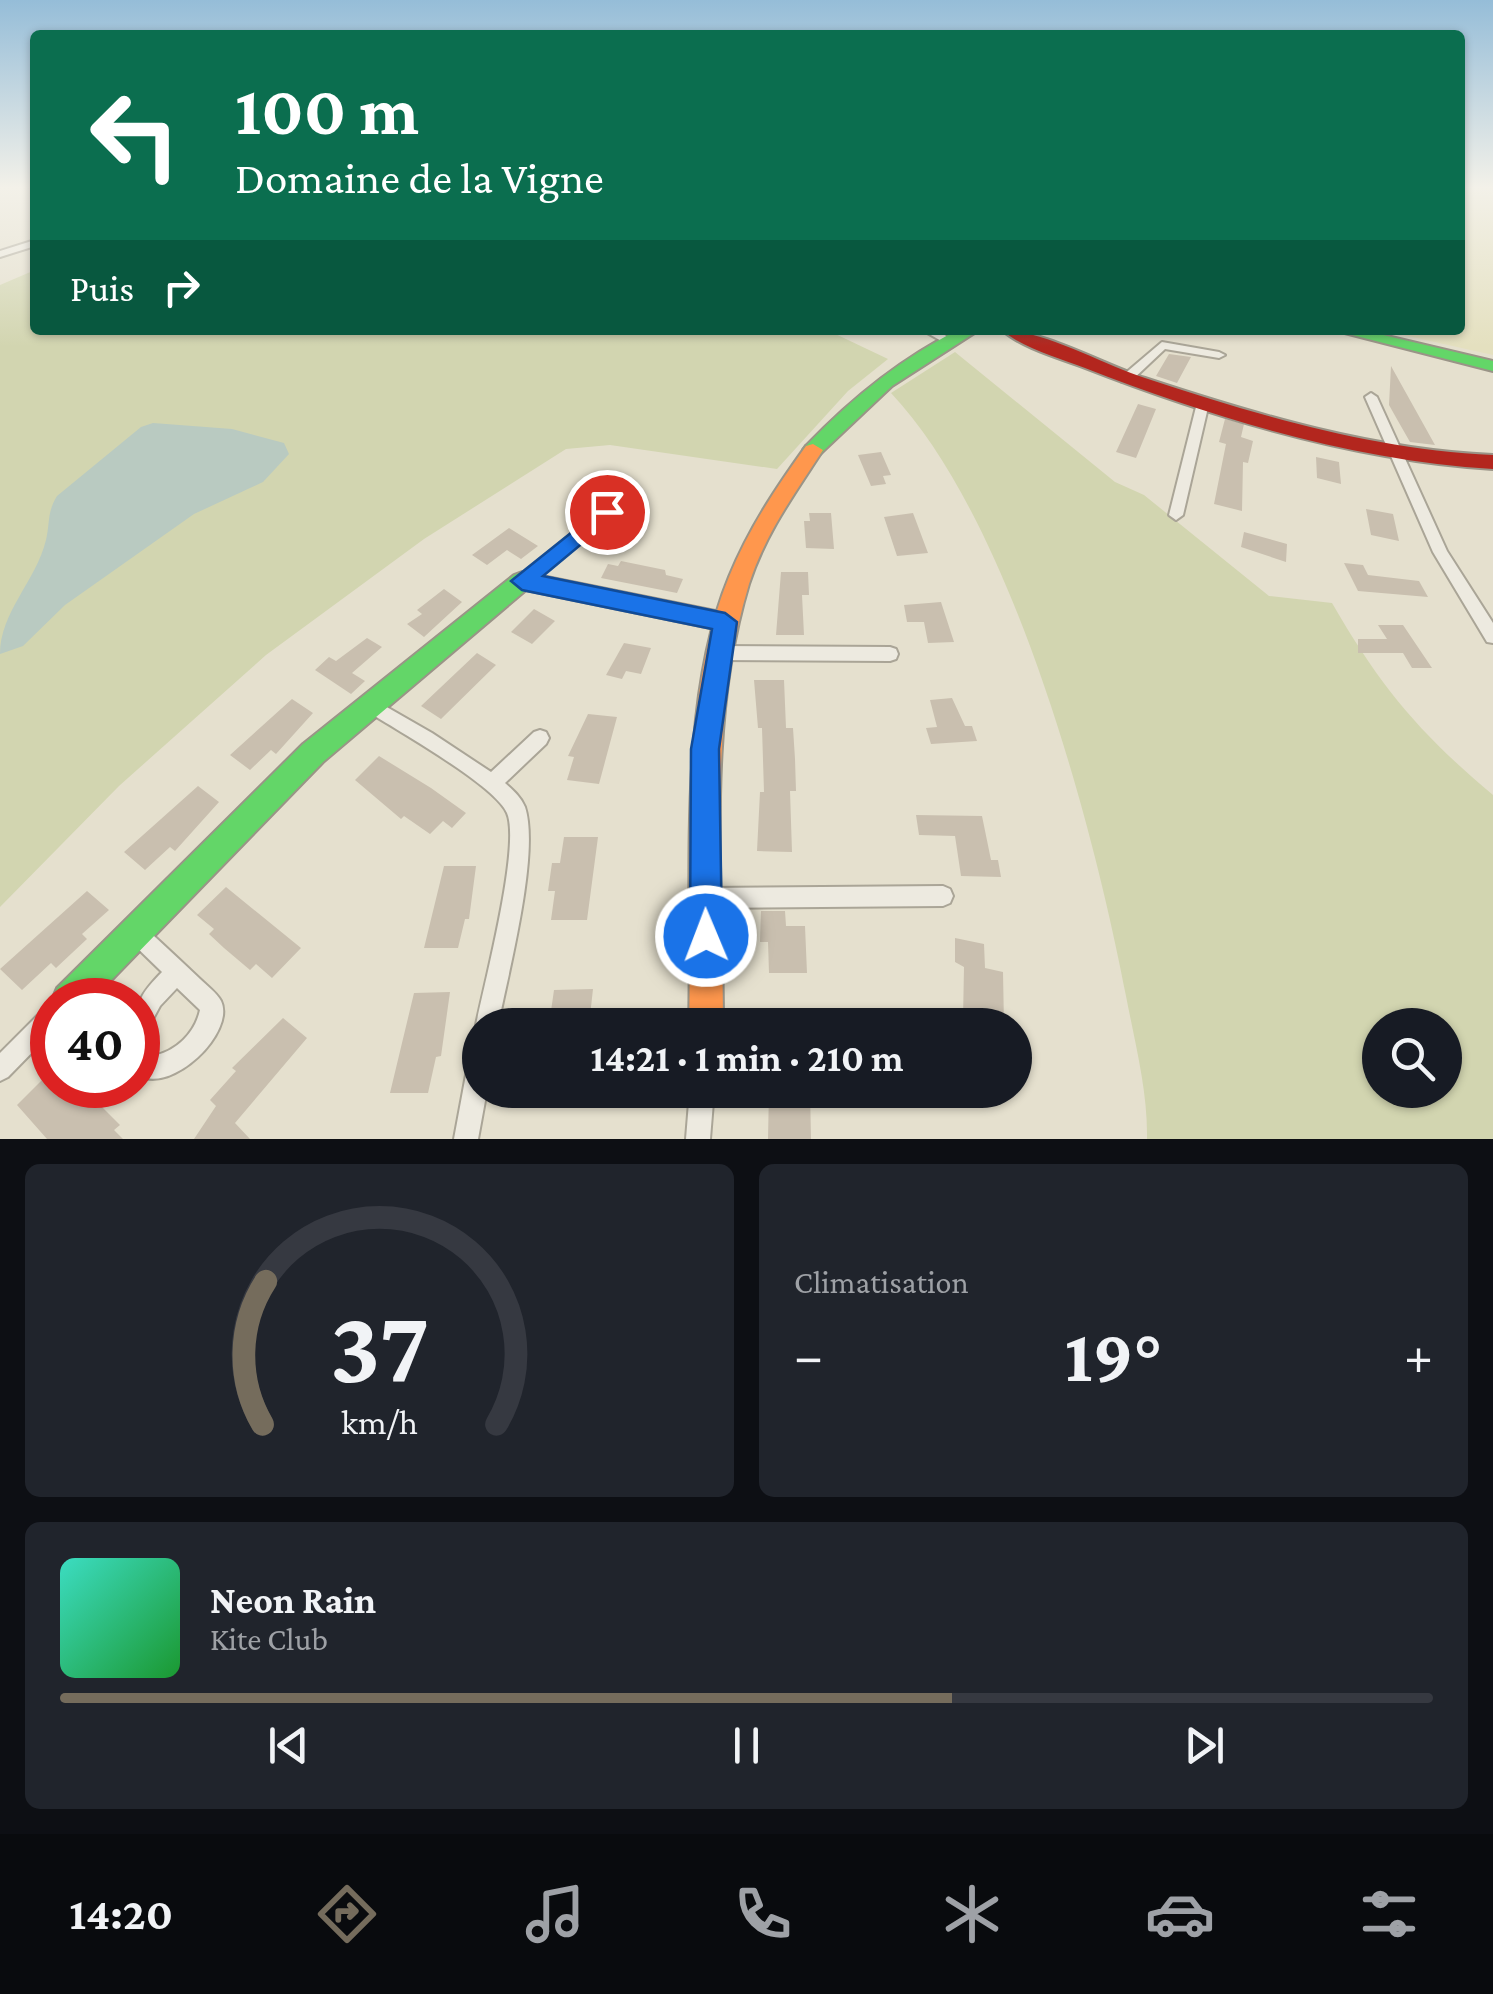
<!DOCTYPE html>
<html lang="fr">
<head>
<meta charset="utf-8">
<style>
	:root { --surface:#171b24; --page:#20242c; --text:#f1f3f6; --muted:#9ea1a6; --line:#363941; --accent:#756c5c }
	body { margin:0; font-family:"Crimson Pro",serif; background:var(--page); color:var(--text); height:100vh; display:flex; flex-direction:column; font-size:38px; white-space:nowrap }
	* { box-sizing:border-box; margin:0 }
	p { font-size:32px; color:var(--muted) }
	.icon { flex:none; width:55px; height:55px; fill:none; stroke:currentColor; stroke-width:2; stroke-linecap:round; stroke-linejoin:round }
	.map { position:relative; height:1139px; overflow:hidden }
	.drawer { display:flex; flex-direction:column; gap:25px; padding:25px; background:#0d0f14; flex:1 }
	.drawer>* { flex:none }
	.top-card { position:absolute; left:30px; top:30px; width:1435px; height:305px; border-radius:10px; box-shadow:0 2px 8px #0004; background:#0b6e4f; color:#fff; overflow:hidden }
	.fabs { position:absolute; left:1362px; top:1008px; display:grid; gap:20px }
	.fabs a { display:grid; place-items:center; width:100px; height:100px; border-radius:50%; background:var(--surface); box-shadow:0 2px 8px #0004; font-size:50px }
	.speed { position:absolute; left:30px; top:978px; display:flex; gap:20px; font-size:50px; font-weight:700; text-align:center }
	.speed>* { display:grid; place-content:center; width:130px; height:130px; border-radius:50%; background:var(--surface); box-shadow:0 2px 8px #0004; line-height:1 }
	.speed .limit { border:15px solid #d22; background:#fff; color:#111 }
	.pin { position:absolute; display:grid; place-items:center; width:85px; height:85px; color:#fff; margin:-42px; border:5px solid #fff; border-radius:50%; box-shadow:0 2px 10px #0007 }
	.me { position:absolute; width:110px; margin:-55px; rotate:359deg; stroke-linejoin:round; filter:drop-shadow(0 0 8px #0008) }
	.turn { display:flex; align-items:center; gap:35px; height:210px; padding:0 40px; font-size:45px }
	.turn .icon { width:130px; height:130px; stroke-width:2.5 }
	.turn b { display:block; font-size:70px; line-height:85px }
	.then { display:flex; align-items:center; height:95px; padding:0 40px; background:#0003; gap:20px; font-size:38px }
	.big { font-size:75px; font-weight:700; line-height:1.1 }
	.drawer .tile { flex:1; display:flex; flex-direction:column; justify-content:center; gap:15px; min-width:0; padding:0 35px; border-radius:15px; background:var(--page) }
	.drawer .dial { align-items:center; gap:0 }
	.dial svg { height:260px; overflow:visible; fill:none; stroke:var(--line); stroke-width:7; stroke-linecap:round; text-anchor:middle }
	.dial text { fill:var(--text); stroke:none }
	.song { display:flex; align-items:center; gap:30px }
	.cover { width:120px; height:120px; border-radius:15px; background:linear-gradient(135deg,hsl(170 70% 55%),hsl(130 70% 35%)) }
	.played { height:10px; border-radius:5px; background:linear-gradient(90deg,var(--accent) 65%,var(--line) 65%) }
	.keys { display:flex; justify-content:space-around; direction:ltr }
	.heat { display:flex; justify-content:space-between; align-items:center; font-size:55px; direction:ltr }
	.drawer .tiles { flex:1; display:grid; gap:25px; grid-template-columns:1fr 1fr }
	.tile:last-child { grid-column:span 2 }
	.trip { position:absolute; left:462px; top:1008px; width:570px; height:100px; border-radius:50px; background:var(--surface); box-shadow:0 2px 8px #0004; font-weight:700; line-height:100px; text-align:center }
	.dock { display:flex; height:160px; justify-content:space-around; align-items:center; background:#090b0e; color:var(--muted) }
	.dock .icon { width:70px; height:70px }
	.dock .current { color:var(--accent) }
	.dock b { font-size:45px; color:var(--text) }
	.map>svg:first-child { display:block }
</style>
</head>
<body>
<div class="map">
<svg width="1493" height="1139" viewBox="0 0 1493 1139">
	<rect width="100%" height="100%" fill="#e5e0ce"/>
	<!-- farmland -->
	<path fill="#e4e0bf" d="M1460,188H1493V355L1381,330H1460Z"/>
	<!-- green -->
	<path fill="#d2d5b0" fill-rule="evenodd" d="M35,270V330H827L888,359L848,391L777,469L610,445L566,449L424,539L266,655L119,786L0,907V285Z
		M955,352L1115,482L1144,495L1269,596L1332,603C1380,686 1419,733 1493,795V1139H1147C1148,1092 1135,1043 1126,996C1093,824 1012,521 891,393ZM1380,1025H1445V1090H1380Z"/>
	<!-- water -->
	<path fill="#b9cac1" d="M153,423L232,429L284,443L289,454L263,482L194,514L65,605L23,646L0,654C0,612 36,581 46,540C50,523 47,512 57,496L141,427Z"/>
	<!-- building -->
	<path fill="#c9bfaf" d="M1169,354L1191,357L1177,383L1156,376Z
		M1391,366L1435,445L1410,442L1398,421L1389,405Z
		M1138,404L1156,409L1136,458L1116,452Z
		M1225,419L1244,424L1241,437L1253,441L1248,463L1243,462L1242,511L1214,504L1226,444L1219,442Z
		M881,452L891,475L883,476L886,484L871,486L858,455Z
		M1316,457L1339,462L1341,484L1317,478Z
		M1366,509L1393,514L1399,541L1371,535Z
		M809,513H831L834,549L806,548L804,521H810Z
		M913,513L928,553L897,556L884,517Z
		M509,528L538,546L521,559L507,550L487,565L472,555Z
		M1244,532L1287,544L1286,562L1241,547Z
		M621,561L665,570L666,575L683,579L677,593L601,578L608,564L618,566Z
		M1344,563L1363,565L1368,575L1419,581L1428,597L1358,591Z
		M781,572H808L809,595H802L804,635H776Z
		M444,589L462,602L424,637L407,624L422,614L417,610Z
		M941,602L954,642L928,643L924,622H907L904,605Z
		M534,609L555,621L532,644L511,632Z
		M1378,625H1403L1432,668H1412L1403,653H1358V639H1387Z
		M367,638L382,647L352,673L365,681L351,694L315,670L329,657L336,661Z
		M624,643L651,648L641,674L626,671L622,679L606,675Z
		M477,653L496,665L441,719L421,706Z
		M754,680H784L786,728H793L795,759L796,791H790L792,852L757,851L760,792H764L762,728H758Z
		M952,698L965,726H972L977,741L931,744L926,728L937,727L930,700Z
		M292,699L313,713L276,754L271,750L250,770L230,755Z
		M588,714L617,717L599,784L567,780L574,757L568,756Z
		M379,756L431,788L466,813L452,828L443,821L430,834L404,816L401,819L355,780Z
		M198,786L219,802L175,851L170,847L145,870L124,852Z
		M916,815L982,816L991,860H998L1001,877L961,876L955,836L919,835Z
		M564,837H598L587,920H551L555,891H548L552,863H560Z
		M444,866H476L469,919H465L458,948H424Z
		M226,887L301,948L272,978L256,964L250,970L224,948L209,934L214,929L197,915Z
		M87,891L109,910L82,934L87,939L72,953L56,968L51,963L22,990L0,969Z
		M761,911H785L786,926H805L807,973H769L768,942H760Z
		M955,938L984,944L985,968L1003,972L1004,1025L963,1020L964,967L955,962Z
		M593,989L589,1025H549L554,990Z
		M450,992L441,1056L436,1057L428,1093H390L414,993Z
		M283,1018L307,1038L235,1123L250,1139H194L216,1106L210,1100L236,1071L232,1068Z
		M52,1070V1085H80L120,1125L114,1130L123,1139H47L17,1105Z
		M769,1090H810L811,1139H768Z"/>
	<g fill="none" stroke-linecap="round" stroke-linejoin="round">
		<defs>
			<path id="street" d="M35,240V246L0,257V251Z
				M922,330H936L955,341L949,344L945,343Z
				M1162,342L1219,352L1225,355L1219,358L1165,349L1130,382H1122V376Z
				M1371,393L1377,397L1447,551L1493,623V643L1487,642L1433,552L1365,397Z
				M1203,399L1209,403L1183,515L1176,520L1169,515L1197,403Z
				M607,507L612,509L614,512L612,515L527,585H517L514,581L517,577L602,509Z
				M718,646L890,647L896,649L898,654L896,659L890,661L718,660L712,658L710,653L712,648Z
				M371,698L432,733L491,772L534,732L540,730L546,732L549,738L546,744L505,783C513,790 521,797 525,807C540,853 508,974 498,1025H480V1033L476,1025C484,985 521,845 507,813C495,785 395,729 365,710L362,705L365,700Z
				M943,886L950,889L953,896L950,903L943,906L706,908L699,905L696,898L699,891L706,888Z
				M136,923L143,926C162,943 181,961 200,979C206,985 217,993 221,1001C236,1032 172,1095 138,1075V1046L146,1049L152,1056C176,1052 195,1033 200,1010L177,988L160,1006L146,1032L138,1035C138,1000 137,998 162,972L129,940L126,933L129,926Z
				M52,1006V1032L8,1077L0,1081V1053L44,1009Z
				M480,1052V1090H487L478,1139H454L468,1064L472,1056Z
				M690,1090H714L710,1139H686Z"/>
			<path id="fast" d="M958,330H979L892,386L820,454H806L803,450L806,446C851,399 900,359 958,330Z
				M1333,330H1362L1493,361V371Z
				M522,572L725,613L733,615L737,622L733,629L725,631L526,590L323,762L92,1000H52L57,988L303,744L514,575Z"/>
			<path id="slow" d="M813,444L823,450C795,493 765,534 749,584C706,726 723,879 723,1025H689C693,888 676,705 729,577C749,528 776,488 806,446Z"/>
			<path id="jam" d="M1002,330C1043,330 1103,364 1145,378C1257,415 1374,450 1493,455V469C1355,461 1213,418 1085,368C1059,358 1022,348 1002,330Z"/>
		</defs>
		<!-- street casing -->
		<use href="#street" stroke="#aaa597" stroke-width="4"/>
		<!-- fast casing -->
		<use href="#fast" stroke="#9a9487" stroke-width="4"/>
		<!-- slow casing -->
		<use href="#slow" stroke="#9a9487" stroke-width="4"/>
		<!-- jam casing -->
		<use href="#jam" stroke="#9a9487" stroke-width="4"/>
		<!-- street -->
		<use href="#street" fill="#edeae0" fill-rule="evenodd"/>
		<!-- fast -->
		<use href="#fast" fill="#63d668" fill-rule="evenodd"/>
		<!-- slow -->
		<use href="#slow" fill="#ff974d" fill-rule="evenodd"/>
		<!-- jam -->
		<use href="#jam" fill="#b3261e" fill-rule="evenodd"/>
	</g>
	<!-- sky -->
	<linearGradient id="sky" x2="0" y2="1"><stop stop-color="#95bdd8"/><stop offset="0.54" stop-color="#f3f1e9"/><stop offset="1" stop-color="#f3f1e9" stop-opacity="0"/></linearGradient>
	<rect width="1493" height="347" fill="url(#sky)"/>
	<!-- route -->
	<path fill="#1a73e8" stroke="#114b97" stroke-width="2.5" d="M607,504L614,507V517L543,576L725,613L737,622L719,749L722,936L718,947L706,952L695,947L690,936L691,749L712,629L522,590L511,581Z"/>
</svg>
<div class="fabs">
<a><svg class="icon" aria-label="search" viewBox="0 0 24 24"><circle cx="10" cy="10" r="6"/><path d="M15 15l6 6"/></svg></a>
</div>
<div class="speed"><div class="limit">40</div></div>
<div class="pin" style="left:607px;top:512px;background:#d93025"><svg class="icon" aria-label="arrive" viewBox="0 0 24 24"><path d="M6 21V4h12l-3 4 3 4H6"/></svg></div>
<svg class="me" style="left:706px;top:936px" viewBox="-20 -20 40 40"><circle r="17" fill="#1a73e8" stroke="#fff" stroke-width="3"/><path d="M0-11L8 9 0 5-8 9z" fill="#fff"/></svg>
<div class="trip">14:21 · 1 min · 210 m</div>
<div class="top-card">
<div class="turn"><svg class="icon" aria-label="left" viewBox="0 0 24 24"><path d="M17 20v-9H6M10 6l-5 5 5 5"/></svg><div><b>100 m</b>Domaine de la Vigne</div></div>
<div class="then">Puis<svg class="icon" aria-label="right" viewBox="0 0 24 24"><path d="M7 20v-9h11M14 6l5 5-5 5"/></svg></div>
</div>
</div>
<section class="drawer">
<div class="tiles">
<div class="tile dial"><svg viewBox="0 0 100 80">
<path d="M14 69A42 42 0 1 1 86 69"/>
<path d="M14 69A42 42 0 0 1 15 25" stroke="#756c5c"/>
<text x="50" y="56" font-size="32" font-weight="700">37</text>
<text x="50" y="72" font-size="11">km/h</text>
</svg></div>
<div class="tile"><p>Climatisation</p>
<div class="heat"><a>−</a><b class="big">19°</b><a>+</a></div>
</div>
<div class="tile">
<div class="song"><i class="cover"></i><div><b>Neon Rain</b><p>Kite Club</p></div></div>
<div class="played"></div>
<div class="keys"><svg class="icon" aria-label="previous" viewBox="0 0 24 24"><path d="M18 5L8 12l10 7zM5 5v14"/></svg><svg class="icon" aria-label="pause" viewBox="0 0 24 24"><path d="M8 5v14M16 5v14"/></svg><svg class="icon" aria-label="next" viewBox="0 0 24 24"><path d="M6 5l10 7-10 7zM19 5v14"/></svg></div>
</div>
</div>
</section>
<nav class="dock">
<b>14:20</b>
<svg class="icon current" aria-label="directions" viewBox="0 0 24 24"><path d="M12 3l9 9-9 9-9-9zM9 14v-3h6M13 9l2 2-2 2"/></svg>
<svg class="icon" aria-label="music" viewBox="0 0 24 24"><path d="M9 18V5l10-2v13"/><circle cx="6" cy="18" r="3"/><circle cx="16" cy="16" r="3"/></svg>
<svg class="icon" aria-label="phone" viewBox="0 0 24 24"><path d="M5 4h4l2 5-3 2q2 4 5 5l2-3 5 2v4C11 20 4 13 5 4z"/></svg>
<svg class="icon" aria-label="climate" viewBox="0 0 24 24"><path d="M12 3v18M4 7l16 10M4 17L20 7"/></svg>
<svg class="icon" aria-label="car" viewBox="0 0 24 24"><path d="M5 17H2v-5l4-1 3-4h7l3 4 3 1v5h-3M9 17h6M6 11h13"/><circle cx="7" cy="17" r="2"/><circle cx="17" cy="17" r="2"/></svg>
<svg class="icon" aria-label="filters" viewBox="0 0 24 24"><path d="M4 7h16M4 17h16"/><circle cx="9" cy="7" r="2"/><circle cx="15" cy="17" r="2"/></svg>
</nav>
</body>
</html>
